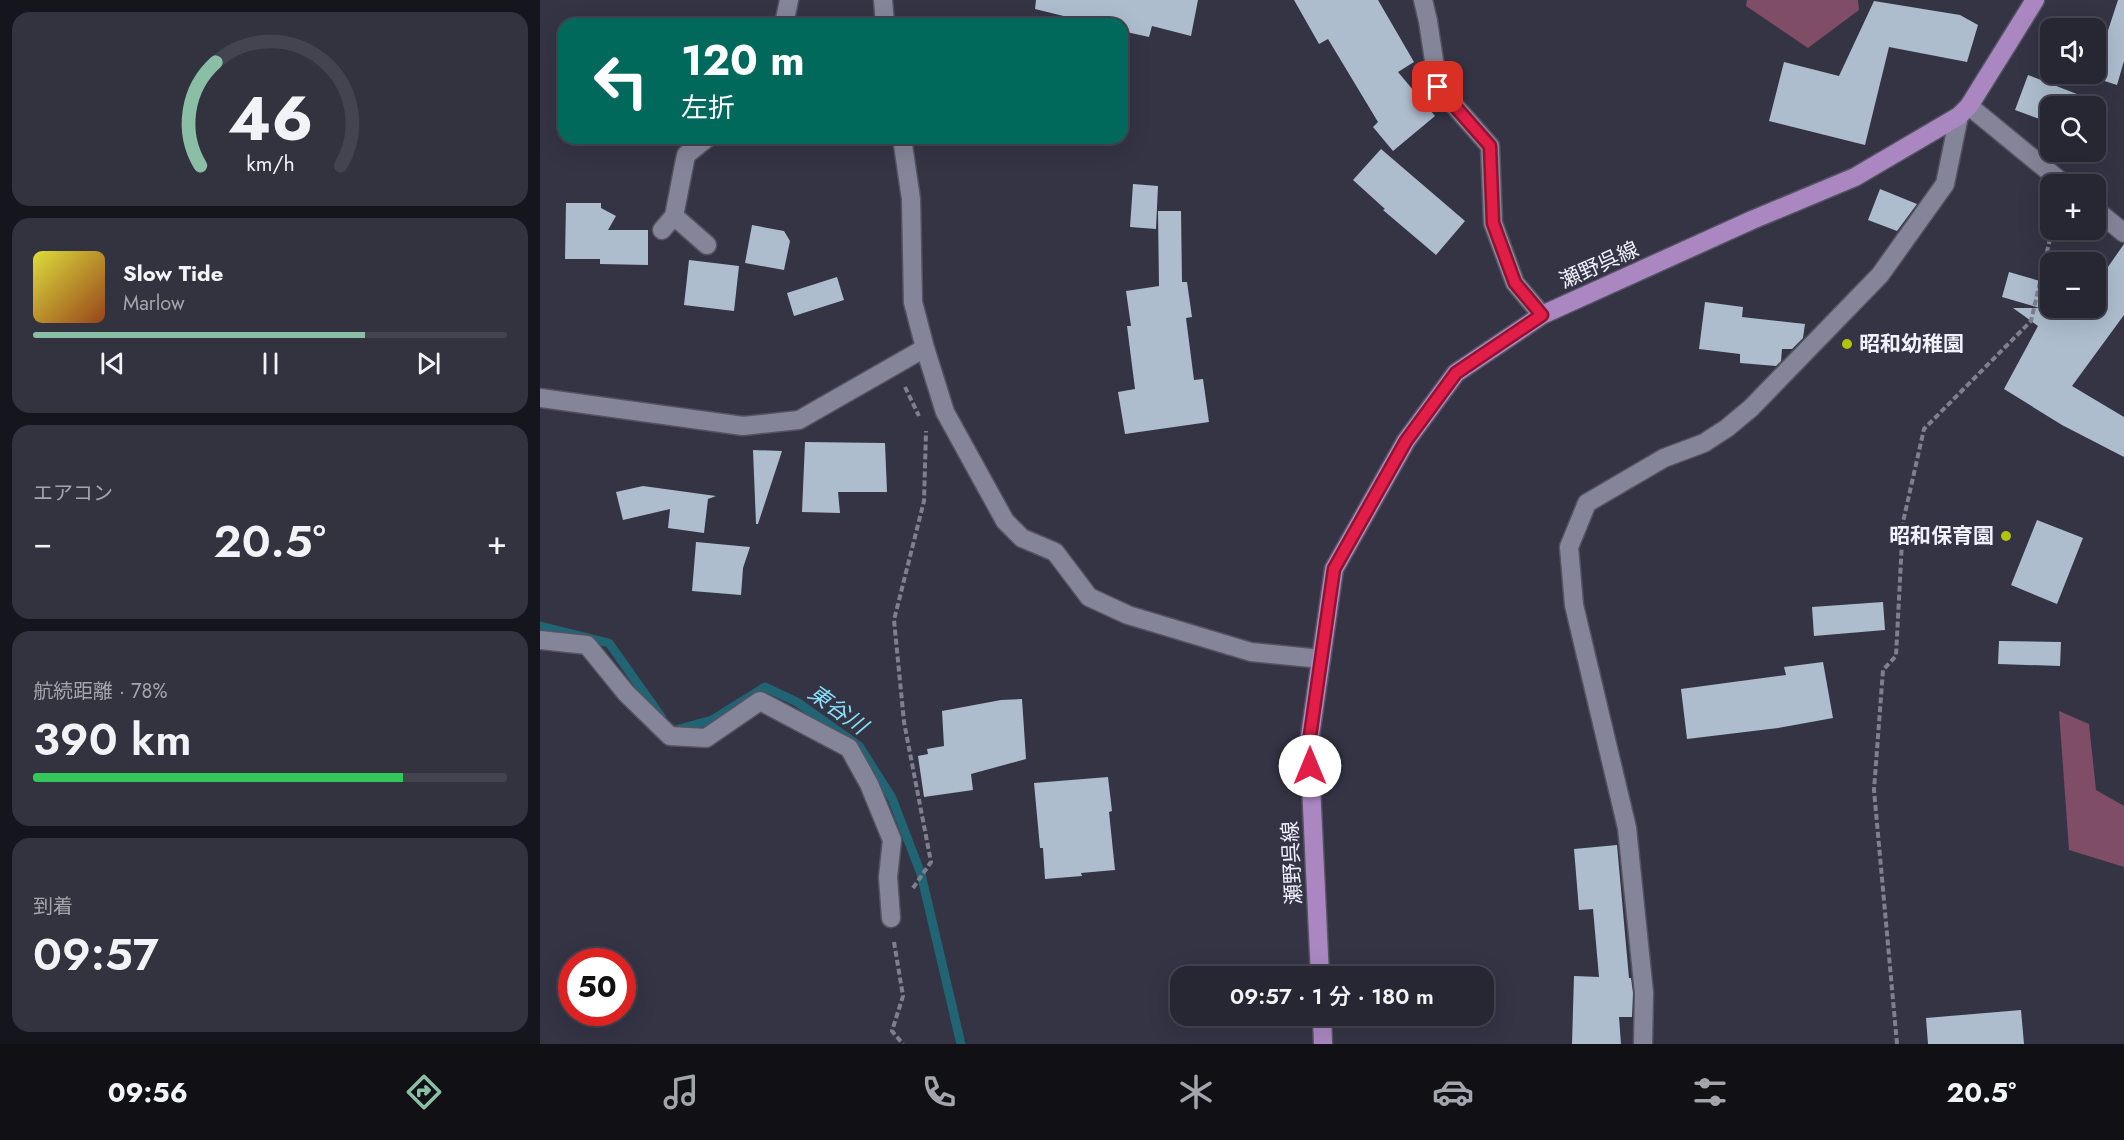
<!DOCTYPE html>
<html lang="ja">
<head>
<meta charset="utf-8">
<style>
	:root { --surface:#272734; --page:#333340; --text:#f1f3f6; --muted:#a4a5ac; --line:#43444f; --accent:#8abfa5 }
	body { margin:0; font-family:Jost,"Noto Sans JP",sans-serif; background:var(--page); color:var(--text); height:100vh; display:flex; flex-direction:column; font-size:22px; white-space:nowrap }
	* { box-sizing:border-box; margin:0 }
	p { font-size:20px; color:var(--muted) }
	.icon { flex:none; width:33px; height:33px; fill:none; stroke:currentColor; stroke-width:2; stroke-linecap:round; stroke-linejoin:round }
	.map { position:relative; flex:1; overflow:hidden }
	.drawer { display:flex; flex-direction:column; gap:12px; padding:12px; background:#15151d; width:540px }
	.drawer>* { flex:none }
	.guide { position:absolute; left:18px; top:18px; width:570px; height:126px; border-radius:18px; box-shadow:0 6px 24px #0002,0 0 0 2px var(--line); background:#00695c; color:#fff; overflow:hidden }
	.buttons { position:absolute; left:1500px; top:18px; display:grid; gap:12px }
	.buttons a { display:grid; place-items:center; width:66px; height:66px; border-radius:12px; background:var(--surface); box-shadow:0 6px 24px #0002,0 0 0 2px var(--line); font-size:30px }
	.speed { position:absolute; left:18px; top:948px; display:flex; gap:12px; font-size:30px; font-weight:700; text-align:center }
	.speed>* { display:grid; place-content:center; width:78px; height:78px; border-radius:50%; background:var(--surface); box-shadow:0 6px 24px #0002,0 0 0 2px var(--line); line-height:1 }
	.speed .limit { border:9px solid #d22; background:#fff; color:#111 }
	.pin { position:absolute; display:grid; place-items:center; width:51px; height:51px; color:#fff; margin:-26px; border-radius:12px; box-shadow:0 3px 9px #0006 }
	.me { position:absolute; width:66px; margin:-33px; rotate:0deg; stroke-linejoin:round; filter:drop-shadow(0 0 4px #0008) }
	.turn { display:flex; align-items:center; gap:21px; height:126px; padding:0 24px; font-size:27px }
	.turn .icon { width:78px; height:78px; stroke-width:2.5 }
	.turn b { display:block; font-size:42px; line-height:51px }
	.big { font-size:45px; font-weight:600; line-height:1.1 }
	.drawer .widget { flex:1; display:flex; flex-direction:column; justify-content:center; gap:9px; min-width:0; padding:0 21px; border-radius:18px; background:var(--page) }
	.drawer .dial { align-items:center; gap:0 }
	.dial svg { height:156px; overflow:visible; fill:none; stroke:var(--line); stroke-width:7; stroke-linecap:round; text-anchor:middle }
	.dial text { fill:var(--text); stroke:none }
	.song { display:flex; align-items:center; gap:18px }
	.cover { width:72px; height:72px; border-radius:9px; background:linear-gradient(135deg,hsl(60 70% 55%),hsl(20 70% 35%)) }
	.played { height:6px; border-radius:3px; background:linear-gradient(90deg,var(--accent) 70%,var(--line) 70%) }
	.keys { display:flex; justify-content:space-around; direction:ltr }
	.heat { display:flex; justify-content:space-between; align-items:center; font-size:33px; direction:ltr }
	.charge { height:9px; border-radius:4px; background:linear-gradient(90deg,#34c759 78%,var(--line) 0) }
	.trip { position:absolute; left:630px; top:966px; width:324px; height:60px; border-radius:18px; background:var(--surface); box-shadow:0 6px 24px #0002,0 0 0 2px var(--line); font-weight:600; line-height:60px; text-align:center }
	.menu { display:flex; height:96px; justify-content:space-around; align-items:center; background:#101015; color:var(--muted) }
	.menu .icon { width:42px; height:42px }
	.menu .on { color:var(--accent) }
	.menu b { font-size:27px; color:var(--text) }
	main { display:flex; flex:1; min-height:0 }
	.map>svg:first-child { display:block }
</style>
</head>
<body>
<main>
<section class="drawer">
<div class="widget dial"><svg viewBox="0 0 100 80">
<path d="M14 69A42 42 0 1 1 86 69"/>
<path d="M14 69A42 42 0 0 1 22 16" stroke="#8abfa5"/>
<text x="50" y="56" font-size="32" font-weight="700">46</text>
<text x="50" y="72" font-size="11">km/h</text>
</svg></div>
<div class="widget">
<div class="song"><i class="cover"></i><div><b>Slow Tide</b><p>Marlow</p></div></div>
<div class="played"></div>
<div class="keys"><svg class="icon" aria-label="previous" viewBox="0 0 24 24"><path d="M18 5L8 12l10 7zM5 5v14"/></svg><svg class="icon" aria-label="pause" viewBox="0 0 24 24"><path d="M8 5v14M16 5v14"/></svg><svg class="icon" aria-label="next" viewBox="0 0 24 24"><path d="M6 5l10 7-10 7zM19 5v14"/></svg></div>
</div>
<div class="widget"><p>エアコン</p>
<div class="heat"><a>−</a><b class="big">20.5°</b><a>+</a></div>
</div>
<div class="widget"><p>航続距離 · 78%</p><b class="big">390 km</b><div class="charge"></div></div>
<div class="widget"><p>到着</p><b class="big">09:57</b></div>
</section>
<div class="map">
<svg width="1584" height="1044" viewBox="0 0 1584 1044">
	<rect width="100%" height="100%" fill="#343445"/>
	<!-- green -->
	<path fill="#7f4d65" d="M1207,0H1318L1319,10L1268,48L1206,6Z
		M1519,711L1549,724L1556,790L1584,806V867L1529,850Z"/>
	<g fill="none" stroke-linecap="round" stroke-linejoin="round">
		<!-- stream -->
		<path stroke="#216474" stroke-width="9" d="M0,626L69,643L122,718
			M132,731L172,720L225,687L257,702L319,746L352,798L381,874L421,1044"/>
	</g>
	<!-- building -->
	<path fill="#adbdce" d="M496,0H658L651,36L612,26L609,37L582,31V24H556L495,9Z
		M754,0H838L874,62L858,72L895,116L853,151L833,127L838,122L788,39L779,44Z
		M1578,0H1584V61L1577,85L1552,77L1553,74H1556V67Z
		M1334,1L1420,15L1438,25L1427,62L1349,47L1325,145L1229,121L1244,62L1299,76Z
		M1488,75L1565,105V106H1510V123L1475,110Z
		M841,149L925,221L896,255L843,210L845,209L813,180Z
		M593,184L618,186L616,229L590,227Z
		M1340,189L1377,204L1357,231L1328,220Z
		M26,203H61V208L76,216L68,230H108V265L60,264V259H25Z
		M618,211H641L642,282H647L652,317L646,318L654,380L663,379L669,422L585,434L578,392L595,389L587,326H591L586,291L619,286Z
		M212,225L244,231L250,241L244,270L205,263Z
		M1584,244V315L1532,386L1584,417V457L1522,425L1464,389L1498,326L1473,308H1500L1462,297L1469,272L1510,284V308H1556V284Z
		M149,260L199,266L194,311L144,305Z
		M297,277L304,300L254,316L247,293Z
		M1165,302L1203,307L1202,317L1265,324L1263,338L1252,349H1242L1241,361L1236,366L1200,363V354L1159,349Z
		M265,442L345,443L347,492H298L300,513L262,512Z
		M213,450L242,451L218,524H216Z
		M103,486L176,496L168,499L164,533L128,528L130,509L83,520L76,492Z
		M1497,520L1543,538L1517,604L1471,585Z
		M156,542L210,547L203,568L201,595L152,591Z
		M1343,602L1345,630L1274,636L1272,607Z
		M1459,641L1521,642L1520,666L1458,664Z
		M1283,662L1293,718L1238,728L1147,739L1141,689L1246,675L1244,667Z
		M482,699L486,759L431,774L433,790L384,797L378,756L388,754L387,749L404,746L402,711L461,700Z
		M568,777L572,811L569,812L575,870L541,873L542,876L505,879L503,848H500L494,783Z
		M1077,845L1089,978H1091L1093,993L1092,1017H1079L1081,1044H1032L1034,976L1059,977L1053,909L1039,910L1034,849Z
		M1481,1010L1484,1044H1388L1386,1018Z"/>
	<g fill="none" stroke-linecap="round" stroke-linejoin="round">
		<defs>
			<path id="minor" d="M343,0L345,24
				M883,0L888,21L898,87L950,146L953,223L975,283L1002,315
				M244,24L249,0
				M1429,106L1524,184
				M167,138L146,155L134,216L167,245
				M1556,210L1584,233
				M122,230L134,216
				M385,348L405,412L465,521L482,538L515,552L549,597L588,615L711,652L781,659
				M0,398L203,426L259,420L385,348L373,302L371,199L362,138
				M0,640L47,645L86,693L130,736L166,738L220,701L309,748L329,784L352,840L348,877L351,918
				M1103,1044L1104,993L1087,828L1034,605L1029,547L1047,503L1124,458L1164,443L1187,428L1211,408L1340,275L1405,184L1419,116"/>
			<path id="major" d="M780,976L769,743L794,569L866,441L916,373L1002,315L1212,220L1315,177L1419,116L1429,106L1495,0
				M782,1016L783,1044"/>
		</defs>
		<!-- minor casing -->
		<use href="#minor" stroke="#535362" stroke-width="21"/>
		<!-- major casing -->
		<use href="#major" stroke="#535362" stroke-width="21"/>
		<!-- path -->
		<path stroke="#7f7f8e" stroke-width="4" stroke-dasharray="6 3" stroke-linecap="butt" d="M365,387L379,416
			M373,888L391,862L364,722L354,620L384,501L386,431
			M354,942L363,996L352,1031L363,1044
			M1357,1044L1334,790L1343,670L1356,656L1363,522L1384,429L1491,321L1512,230"/>
		<!-- minor -->
		<use href="#minor" stroke="#848598" stroke-width="18"/>
		<!-- major -->
		<use href="#major" stroke="#ab87c1" stroke-width="18"/>
	</g>
	<g fill="none" stroke-linecap="round" stroke-linejoin="round">
		<defs>
			<path id="route" d="M770,766L769,743L794,569L866,441L916,373L1002,315L975,283L953,223L950,146L898,87"/>
		</defs>
		<!-- route casing -->
		<use href="#route" stroke="#92132f" stroke-width="15"/>
		<!-- route -->
		<use href="#route" stroke="#e11d48" stroke-width="10"/>
	</g>
	<!-- markers -->
	<g fill="#afc507" stroke="#343445" stroke-width="2">
		<circle cx="1307" cy="344" r="6"/>
		<circle cx="1466" cy="536" r="6"/>
	</g>
	<g text-anchor="middle" dominant-baseline="central" stroke-width="6" stroke-linejoin="round" paint-order="stroke">
		<!-- street labels -->
		<g font-size="21" fill="#f1f1fd" stroke="#343445">
			<text transform="translate(1059 265) rotate(-24)">瀬野呉線</text>
			<text transform="translate(752 863) rotate(-93)">瀬野呉線</text>
		</g>
		<!-- poi labels -->
		<g font-size="21" font-weight="bold" fill="#f1f1fd" stroke="#343445" text-anchor="start">
			<text x="1319" y="344">昭和幼稚園</text>
			<text x="1454" y="536" text-anchor="end">昭和保育園</text>
		</g>
		<!-- water labels -->
		<g font-size="22" font-style="italic" fill="#85e1fa" stroke="#343445">
			<text transform="translate(298 709) rotate(36)">東谷川</text>
		</g>
	</g>
</svg>
<div class="buttons">
<a><svg class="icon" aria-label="sound" viewBox="0 0 24 24"><path d="M4 9h4l5-4v14l-5-4H4zM17 9q2 3 0 6"/></svg></a>
<a><svg class="icon" aria-label="search" viewBox="0 0 24 24"><circle cx="10" cy="10" r="6"/><path d="M15 15l6 6"/></svg></a>
<a>+</a>
<a>−</a>
</div>
<div class="speed"><div class="limit">50</div></div>
<div class="pin" style="left:898px;top:87px;background:#d93025"><svg class="icon" aria-label="arrive" viewBox="0 0 24 24"><path d="M6 21V4h12l-3 4 3 4H6"/></svg></div>
<svg class="me" style="left:770px;top:766px" viewBox="-20 -20 40 40"><circle r="19" fill="#fff"/><path d="M0-13L10 11 0 6-10 11z" fill="#e11d48"/></svg>
<div class="trip">09:57 · 1 分 · 180 m</div>
<div class="guide">
<div class="turn"><svg class="icon" aria-label="left" viewBox="0 0 24 24"><path d="M17 20v-9H6M10 6l-5 5 5 5"/></svg><div><b>120 m</b>左折</div></div>
</div>
</div>
</main>
<nav class="menu">
<b>09:56</b>
<svg class="icon on" aria-label="directions" viewBox="0 0 24 24"><path d="M12 3l9 9-9 9-9-9zM9 14v-3h6M13 9l2 2-2 2"/></svg>
<svg class="icon" aria-label="music" viewBox="0 0 24 24"><path d="M9 18V5l10-2v13"/><circle cx="6" cy="18" r="3"/><circle cx="16" cy="16" r="3"/></svg>
<svg class="icon" aria-label="phone" viewBox="0 0 24 24"><path d="M5 4h4l2 5-3 2q2 4 5 5l2-3 5 2v4C11 20 4 13 5 4z"/></svg>
<svg class="icon" aria-label="climate" viewBox="0 0 24 24"><path d="M12 3v18M4 7l16 10M4 17L20 7"/></svg>
<svg class="icon" aria-label="car" viewBox="0 0 24 24"><path d="M5 17H2v-5l4-1 3-4h7l3 4 3 1v5h-3M9 17h6M6 11h13"/><circle cx="7" cy="17" r="2"/><circle cx="17" cy="17" r="2"/></svg>
<svg class="icon" aria-label="filters" viewBox="0 0 24 24"><path d="M4 7h16M4 17h16"/><circle cx="9" cy="7" r="2"/><circle cx="15" cy="17" r="2"/></svg>
<b>20.5°</b>
</nav>
</body>
</html>
